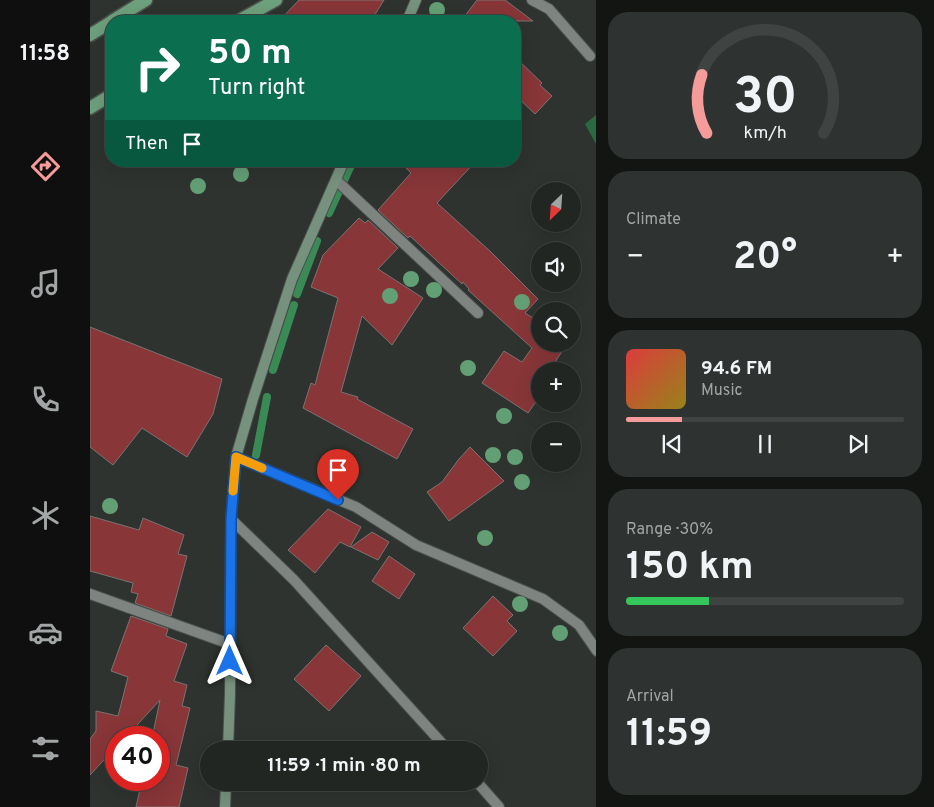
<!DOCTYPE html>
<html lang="en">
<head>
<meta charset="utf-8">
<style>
	:root { --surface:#222623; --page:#2e3230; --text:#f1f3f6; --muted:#a2a5a6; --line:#3f4341; --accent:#f59b99 }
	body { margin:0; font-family:Overpass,sans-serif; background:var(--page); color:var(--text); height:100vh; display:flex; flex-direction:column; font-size:19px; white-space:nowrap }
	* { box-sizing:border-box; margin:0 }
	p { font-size:16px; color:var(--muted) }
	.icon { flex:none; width:28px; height:28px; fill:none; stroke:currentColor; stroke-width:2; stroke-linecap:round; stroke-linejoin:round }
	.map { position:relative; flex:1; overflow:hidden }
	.side { display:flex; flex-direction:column; gap:12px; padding:12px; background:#131513; width:338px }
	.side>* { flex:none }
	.guide { position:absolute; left:15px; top:15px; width:416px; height:152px; border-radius:20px; box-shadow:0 5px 20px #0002,0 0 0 1px var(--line); background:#0b6e4f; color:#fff; overflow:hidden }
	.needle { width:32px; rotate:205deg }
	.controls { position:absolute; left:441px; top:182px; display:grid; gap:10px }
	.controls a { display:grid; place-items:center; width:50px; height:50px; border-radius:50%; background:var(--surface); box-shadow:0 5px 20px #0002,0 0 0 1px var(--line); font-size:25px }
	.speed { position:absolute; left:15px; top:726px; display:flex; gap:10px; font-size:25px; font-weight:700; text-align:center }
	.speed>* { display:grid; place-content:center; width:65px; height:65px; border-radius:50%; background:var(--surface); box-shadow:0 5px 20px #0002,0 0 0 1px var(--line); line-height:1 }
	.speed .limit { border:8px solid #d22; background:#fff; color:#111 }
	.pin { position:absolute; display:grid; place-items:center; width:42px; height:42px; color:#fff; margin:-51px -21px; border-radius:50% 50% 50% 0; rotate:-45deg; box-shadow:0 0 5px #0007 }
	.pin .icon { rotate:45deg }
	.me { position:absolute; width:55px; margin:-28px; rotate:0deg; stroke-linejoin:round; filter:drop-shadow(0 0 4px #0008) }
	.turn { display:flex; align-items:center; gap:18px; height:105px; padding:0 20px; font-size:22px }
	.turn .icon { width:65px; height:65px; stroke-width:2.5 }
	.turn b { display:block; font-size:35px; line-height:42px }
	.then { display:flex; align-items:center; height:48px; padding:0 20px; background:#0003; gap:10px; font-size:19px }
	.big { font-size:38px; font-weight:700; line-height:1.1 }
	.side .widget { flex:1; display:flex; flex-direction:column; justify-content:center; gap:8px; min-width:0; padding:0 18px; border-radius:20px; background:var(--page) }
	.side .dial { align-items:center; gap:0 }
	.dial svg { height:130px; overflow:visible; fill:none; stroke:var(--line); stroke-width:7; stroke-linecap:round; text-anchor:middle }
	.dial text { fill:var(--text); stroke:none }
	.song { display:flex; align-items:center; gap:15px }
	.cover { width:60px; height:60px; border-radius:8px; background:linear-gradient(135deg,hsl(0 70% 55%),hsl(50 70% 35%)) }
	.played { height:5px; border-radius:2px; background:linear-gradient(90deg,var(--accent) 20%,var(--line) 20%) }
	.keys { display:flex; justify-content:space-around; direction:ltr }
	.heat { display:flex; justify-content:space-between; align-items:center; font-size:28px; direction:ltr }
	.charge { height:8px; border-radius:4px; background:linear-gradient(90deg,#34c759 30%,var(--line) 0) }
	.trip { position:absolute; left:110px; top:741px; width:288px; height:50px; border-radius:25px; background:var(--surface); box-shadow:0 5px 20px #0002,0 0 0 1px var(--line); font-weight:700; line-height:50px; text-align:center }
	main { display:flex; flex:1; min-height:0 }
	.tabs { display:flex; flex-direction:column; width:90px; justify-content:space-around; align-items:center; background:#0e0f0e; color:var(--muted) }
	.tabs .icon { width:35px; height:35px }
	.tabs .active { color:var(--accent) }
	.tabs b { font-size:22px; color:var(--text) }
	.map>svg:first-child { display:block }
</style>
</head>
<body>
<main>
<nav class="tabs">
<b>11:58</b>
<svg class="icon active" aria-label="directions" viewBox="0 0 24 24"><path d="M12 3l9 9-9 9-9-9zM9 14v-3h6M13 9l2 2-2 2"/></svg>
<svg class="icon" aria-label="music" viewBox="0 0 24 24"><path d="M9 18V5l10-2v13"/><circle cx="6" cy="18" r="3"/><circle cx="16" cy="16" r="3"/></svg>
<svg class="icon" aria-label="phone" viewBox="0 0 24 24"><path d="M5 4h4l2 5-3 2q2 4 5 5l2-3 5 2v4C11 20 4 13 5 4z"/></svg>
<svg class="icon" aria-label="climate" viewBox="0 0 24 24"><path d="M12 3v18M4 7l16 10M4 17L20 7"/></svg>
<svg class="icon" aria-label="car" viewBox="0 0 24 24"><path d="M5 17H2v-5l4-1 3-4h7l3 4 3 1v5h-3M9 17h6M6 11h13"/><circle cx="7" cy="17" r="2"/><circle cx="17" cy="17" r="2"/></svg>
<svg class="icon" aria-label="filters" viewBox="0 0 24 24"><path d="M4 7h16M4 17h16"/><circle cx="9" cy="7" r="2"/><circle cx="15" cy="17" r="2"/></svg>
</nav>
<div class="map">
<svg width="507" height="807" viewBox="0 0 507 807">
	<rect width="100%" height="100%" fill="#2e332f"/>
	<!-- green -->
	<path fill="#296a40" d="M506,115V144L495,124Z"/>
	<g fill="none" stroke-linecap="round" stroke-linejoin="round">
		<!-- stream -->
		<path stroke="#3a8a56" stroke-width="8" d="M239,213L263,161
			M207,294L227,241
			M183,370L204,305
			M166,455L177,397"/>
	</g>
	<!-- building -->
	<path fill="#883638" stroke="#7b7372" d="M209,0H294L281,21H189Z
		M387,0H415L443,21H371Z
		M425,57L452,83L450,85L462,96L445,114L425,95Z
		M309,161H386L347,203L401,252L448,299L435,313L450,322V344H477L459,371H450V396L438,413L392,383L414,351L432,362L442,348L378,290L379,289L373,282L372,284L320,236L318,238L288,210L321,173Z
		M269,218L275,223L278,220L308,248L288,269L333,298L302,345L272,316L251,392L268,397L267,399L323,429L307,459L213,408L221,383L225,385L248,298L221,287L233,255Z
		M0,327L132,379L123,414L97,457L52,428L23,465L0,447Z
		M380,447L414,481L359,521L337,492L352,482L369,459Z
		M238,509L271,527L260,547L250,542L225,573L198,550Z
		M0,516L49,530L53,518L94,535L88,554L97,556L81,616L45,603L48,594L41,592L43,583L0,571Z
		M282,532L299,542L288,560L261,547Z
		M299,556L325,574L309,599L282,581Z
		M403,596L423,615L417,621L427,631L403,656L373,628Z
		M41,616L78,629L76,636L97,644L84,681L97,685L92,706L100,708L86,765L98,768L89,807H46L52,780H69V738H62L70,700L35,738H26V747L0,775V739L6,731V711L28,716L38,677L21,671Z
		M236,645L271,676L239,711L204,679Z"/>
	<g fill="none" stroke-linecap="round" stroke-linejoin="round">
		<defs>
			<path id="lane" d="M442,0L459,9L500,56"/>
			<path id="street" d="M246,180L388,313
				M146,457L266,507L326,545L453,599L489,625L507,651
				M141,519L204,580L358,750
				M0,594L140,644
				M387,782L409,807"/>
			<path id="secondary" d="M317,21L326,0
				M138,750L140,694L141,519L146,457L163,399L202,279L254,161
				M135,807L136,782"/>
			<path id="primary" d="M22,21L56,0
				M148,21L186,0
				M0,35L21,22
				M0,108L21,95"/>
		</defs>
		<!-- lane casing -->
		<use href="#lane" stroke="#4c514e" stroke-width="12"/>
		<!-- street casing -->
		<use href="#street" stroke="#4c514e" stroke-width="12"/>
		<!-- secondary casing -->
		<use href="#secondary" stroke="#4c514e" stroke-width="12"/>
		<!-- primary casing -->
		<use href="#primary" stroke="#4c514e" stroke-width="15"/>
		<!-- lane -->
		<use href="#lane" stroke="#7e847f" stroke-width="10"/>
		<!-- street -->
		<use href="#street" stroke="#7e847f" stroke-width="10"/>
		<!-- secondary -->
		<use href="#secondary" stroke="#76927e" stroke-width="10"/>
		<!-- primary -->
		<use href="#primary" stroke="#6da07d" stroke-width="12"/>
	</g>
	<!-- trees -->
	<g fill="#639f75">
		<circle cx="347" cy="10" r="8"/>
		<circle cx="151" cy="174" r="8"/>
		<circle cx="108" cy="186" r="8"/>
		<circle cx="321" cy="279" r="8"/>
		<circle cx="344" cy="290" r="8"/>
		<circle cx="300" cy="296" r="8"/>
		<circle cx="432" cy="302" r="8"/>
		<circle cx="378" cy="368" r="8"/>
		<circle cx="414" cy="416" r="8"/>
		<circle cx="403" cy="455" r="8"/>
		<circle cx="425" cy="457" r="8"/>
		<circle cx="432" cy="482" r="8"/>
		<circle cx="20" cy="506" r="8"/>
		<circle cx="395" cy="538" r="8"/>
		<circle cx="430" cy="604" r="8"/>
		<circle cx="470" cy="633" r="8"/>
	</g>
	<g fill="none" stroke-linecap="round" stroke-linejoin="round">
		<defs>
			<path id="route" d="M140,661L141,519L146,457L248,500"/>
		</defs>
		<!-- route casing -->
		<use href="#route" stroke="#114b97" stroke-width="12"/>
		<!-- route -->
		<use href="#route" stroke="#1a73e8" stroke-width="9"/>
		<!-- slow -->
		<path stroke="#f59e0b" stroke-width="9" d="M143,491L146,457L172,468"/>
	</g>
</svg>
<div class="controls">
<a><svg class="needle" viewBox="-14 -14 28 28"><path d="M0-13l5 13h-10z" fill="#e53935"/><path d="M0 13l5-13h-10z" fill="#a2a5a6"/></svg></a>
<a><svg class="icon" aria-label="sound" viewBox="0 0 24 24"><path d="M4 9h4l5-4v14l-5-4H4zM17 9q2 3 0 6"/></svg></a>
<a><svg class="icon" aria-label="search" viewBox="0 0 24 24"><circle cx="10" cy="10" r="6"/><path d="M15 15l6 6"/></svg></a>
<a>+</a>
<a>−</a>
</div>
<div class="speed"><div class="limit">40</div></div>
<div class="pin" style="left:248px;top:500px;background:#d93025"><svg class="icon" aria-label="arrive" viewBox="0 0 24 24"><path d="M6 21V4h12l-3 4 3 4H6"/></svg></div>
<svg class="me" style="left:140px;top:661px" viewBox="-20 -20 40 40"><path d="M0-17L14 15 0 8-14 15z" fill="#1a73e8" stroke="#fff" stroke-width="4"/></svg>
<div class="trip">11:59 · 1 min · 80 m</div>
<div class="guide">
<div class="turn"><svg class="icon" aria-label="right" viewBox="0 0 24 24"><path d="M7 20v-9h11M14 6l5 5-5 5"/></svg><div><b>50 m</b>Turn right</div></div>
<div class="then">Then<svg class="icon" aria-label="arrive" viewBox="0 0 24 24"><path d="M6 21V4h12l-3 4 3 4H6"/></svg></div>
</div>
</div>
<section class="side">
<div class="widget dial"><svg viewBox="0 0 100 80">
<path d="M14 69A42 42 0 1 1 86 69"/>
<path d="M14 69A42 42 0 0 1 11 33" stroke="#f59b99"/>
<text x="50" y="56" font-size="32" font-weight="700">30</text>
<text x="50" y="72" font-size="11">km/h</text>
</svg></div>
<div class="widget"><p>Climate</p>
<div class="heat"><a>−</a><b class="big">20°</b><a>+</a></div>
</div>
<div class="widget">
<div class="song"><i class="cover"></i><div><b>94.6 FM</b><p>Music</p></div></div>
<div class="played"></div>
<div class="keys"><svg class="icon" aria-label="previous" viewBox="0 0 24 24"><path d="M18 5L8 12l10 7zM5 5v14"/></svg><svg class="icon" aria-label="pause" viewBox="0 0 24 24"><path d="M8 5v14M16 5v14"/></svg><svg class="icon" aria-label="next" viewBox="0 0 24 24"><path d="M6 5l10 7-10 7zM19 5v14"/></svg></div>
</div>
<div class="widget"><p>Range · 30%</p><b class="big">150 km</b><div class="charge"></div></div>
<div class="widget"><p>Arrival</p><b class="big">11:59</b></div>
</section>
</main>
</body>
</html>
